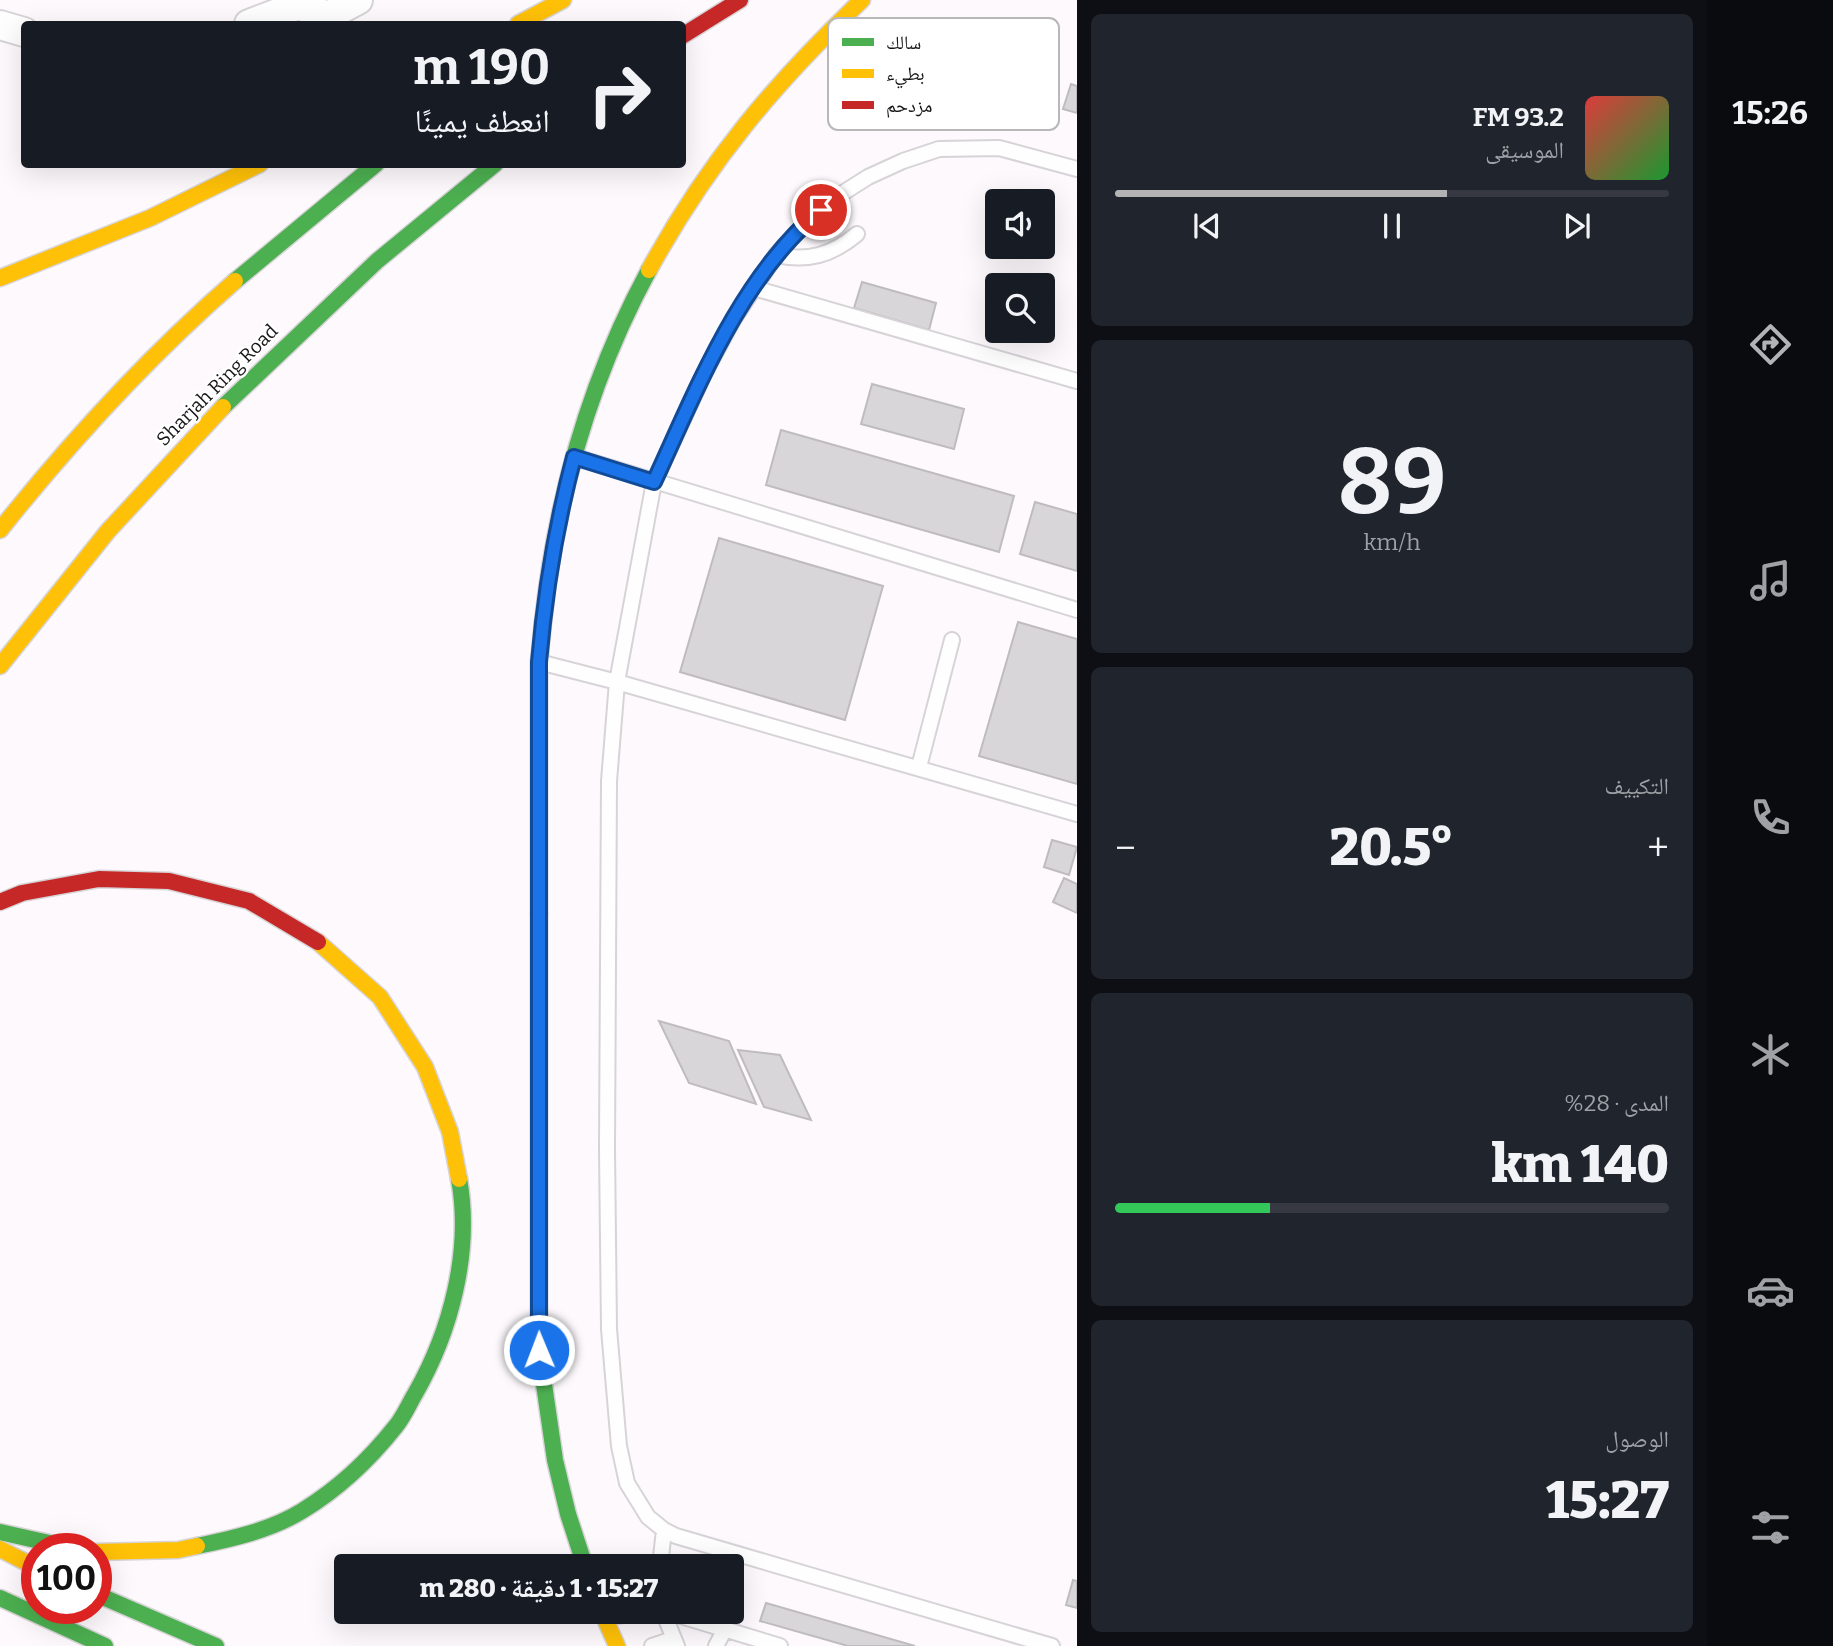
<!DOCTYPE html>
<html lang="ar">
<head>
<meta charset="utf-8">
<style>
	:root { --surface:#171b24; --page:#20242c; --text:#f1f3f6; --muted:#9ea1a6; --line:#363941; --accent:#b3b3b6 }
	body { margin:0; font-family:Bitter,"Noto Naskh Arabic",serif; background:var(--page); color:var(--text); direction:rtl; height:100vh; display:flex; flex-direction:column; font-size:26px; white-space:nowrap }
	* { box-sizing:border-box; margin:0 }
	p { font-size:23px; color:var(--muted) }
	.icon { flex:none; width:38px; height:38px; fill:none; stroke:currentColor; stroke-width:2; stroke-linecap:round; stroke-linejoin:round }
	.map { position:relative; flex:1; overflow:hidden; direction:ltr }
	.drawer { display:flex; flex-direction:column; gap:14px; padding:14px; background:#0d0f14; width:630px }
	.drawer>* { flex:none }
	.hud { position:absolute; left:21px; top:21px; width:665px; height:147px; border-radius:7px; box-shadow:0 7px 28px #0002; direction:rtl; background:#171b24; color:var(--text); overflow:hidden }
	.fabs { position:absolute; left:985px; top:189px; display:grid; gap:14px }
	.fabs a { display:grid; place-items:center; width:70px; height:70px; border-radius:7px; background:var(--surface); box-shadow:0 7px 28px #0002; font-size:35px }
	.speed { position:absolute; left:21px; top:1533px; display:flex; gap:14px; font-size:35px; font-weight:700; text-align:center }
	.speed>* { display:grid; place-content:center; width:91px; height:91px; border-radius:50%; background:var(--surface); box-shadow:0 7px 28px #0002; line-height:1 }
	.speed .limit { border:10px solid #d22; background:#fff; color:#111 }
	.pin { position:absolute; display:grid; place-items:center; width:60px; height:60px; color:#fff; margin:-30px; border:4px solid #fff; border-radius:50%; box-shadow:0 2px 7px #0007 }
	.me { position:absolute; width:77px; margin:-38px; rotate:359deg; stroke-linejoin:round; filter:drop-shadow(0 0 5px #0008) }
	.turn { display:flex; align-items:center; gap:24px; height:147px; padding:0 21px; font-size:32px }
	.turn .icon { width:91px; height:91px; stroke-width:2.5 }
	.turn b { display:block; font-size:49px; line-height:60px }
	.big { font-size:52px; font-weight:800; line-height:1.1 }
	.drawer .card { flex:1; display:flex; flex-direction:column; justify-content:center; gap:10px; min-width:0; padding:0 24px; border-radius:10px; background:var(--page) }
	.drawer .dial { align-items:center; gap:0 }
	.dial b { font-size:91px; line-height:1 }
	.song { display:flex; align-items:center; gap:21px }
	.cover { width:84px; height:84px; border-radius:10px; background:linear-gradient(135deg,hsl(0 70% 55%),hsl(130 70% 35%)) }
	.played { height:7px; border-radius:4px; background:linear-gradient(90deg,var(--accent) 60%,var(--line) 60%) }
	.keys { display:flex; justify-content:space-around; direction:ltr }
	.heat { display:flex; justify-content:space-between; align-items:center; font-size:38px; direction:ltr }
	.charge { height:10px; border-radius:5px; background:linear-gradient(90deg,#34c759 28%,var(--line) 0) }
	.trip { position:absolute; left:334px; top:1554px; width:410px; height:70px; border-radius:7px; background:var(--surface); box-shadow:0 7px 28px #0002; font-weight:800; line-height:70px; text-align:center; direction:rtl }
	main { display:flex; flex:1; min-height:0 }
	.tabs { display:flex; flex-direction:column; width:126px; justify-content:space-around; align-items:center; background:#090b0e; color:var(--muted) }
	.tabs .icon { width:49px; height:49px }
	.tabs .active { color:var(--accent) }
	.tabs b { font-size:32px; color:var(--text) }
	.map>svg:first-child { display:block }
</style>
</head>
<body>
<main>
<nav class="tabs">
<b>15:26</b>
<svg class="icon active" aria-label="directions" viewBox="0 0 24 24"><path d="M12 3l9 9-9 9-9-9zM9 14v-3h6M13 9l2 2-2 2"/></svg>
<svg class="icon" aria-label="music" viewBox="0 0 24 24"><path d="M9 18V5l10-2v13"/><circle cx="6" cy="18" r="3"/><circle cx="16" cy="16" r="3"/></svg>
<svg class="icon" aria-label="phone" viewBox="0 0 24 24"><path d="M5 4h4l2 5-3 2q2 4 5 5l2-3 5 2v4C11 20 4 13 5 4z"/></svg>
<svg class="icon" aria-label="climate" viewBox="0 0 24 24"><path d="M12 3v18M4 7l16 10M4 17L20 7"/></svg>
<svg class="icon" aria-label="car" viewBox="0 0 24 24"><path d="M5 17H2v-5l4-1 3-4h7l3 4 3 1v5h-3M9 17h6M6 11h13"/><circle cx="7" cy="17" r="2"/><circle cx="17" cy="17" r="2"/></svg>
<svg class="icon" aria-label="filters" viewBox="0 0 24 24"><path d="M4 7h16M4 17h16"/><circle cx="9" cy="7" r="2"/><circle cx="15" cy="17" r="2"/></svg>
</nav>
<section class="drawer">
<div class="card">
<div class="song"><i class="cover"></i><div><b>93.2 FM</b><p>الموسيقى</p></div></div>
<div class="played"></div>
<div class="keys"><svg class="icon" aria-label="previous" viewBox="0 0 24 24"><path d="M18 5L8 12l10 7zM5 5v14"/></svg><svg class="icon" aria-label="pause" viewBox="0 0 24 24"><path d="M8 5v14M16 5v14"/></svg><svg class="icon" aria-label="next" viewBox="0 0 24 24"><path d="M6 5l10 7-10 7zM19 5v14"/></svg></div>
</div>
<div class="card dial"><b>89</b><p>km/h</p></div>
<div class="card"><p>التكييف</p>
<div class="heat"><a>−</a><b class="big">20.5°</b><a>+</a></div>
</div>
<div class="card"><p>المدى · 28%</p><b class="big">140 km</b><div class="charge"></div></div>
<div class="card"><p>الوصول</p><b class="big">15:27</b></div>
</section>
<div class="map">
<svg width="1077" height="1646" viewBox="0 0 1077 1646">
	<rect width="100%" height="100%" fill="#fdf9fd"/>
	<!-- building -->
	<path fill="#d9d6d9" stroke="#bfbcbf" stroke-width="2" d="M1071,84L1077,86V113L1063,109Z
		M862,282L936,303L929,330L854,308Z
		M872,384L964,409L954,449L861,424Z
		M781,430L1014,496L999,552L766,485Z
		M1035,502L1077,514V571L1020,554Z
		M719,538L883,586L845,720L680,672Z
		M1018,622L1077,639V784L979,756Z
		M1052,840L1077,847L1069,875L1044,867Z
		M1064,878L1077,884V913L1053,902Z
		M659,1021L729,1041L756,1104L689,1083Z
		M738,1050L780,1055L811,1120L764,1107Z
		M1073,1580L1077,1581V1608L1066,1605Z
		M766,1603L915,1646H848L760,1621Z"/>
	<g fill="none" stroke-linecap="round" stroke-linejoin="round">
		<defs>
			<path id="lane" d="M776,255C808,262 832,255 857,234
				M754,288L1077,381
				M576,457L1077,610
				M539,662L617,682L1077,814
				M919,767L952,640
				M660,1566L664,1530
				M663,1612L677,1646
				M608,1617L647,1612L674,1614L780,1646
				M652,1646L673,1639
				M716,1646L725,1629
				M1052,1646L676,1536L664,1530L648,1517L627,1483L619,1446L609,1329L607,1149L609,781L617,682L654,482L704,374L733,320L776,255L806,223L835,198L868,177L903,161L939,149L999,148L1077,169"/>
			<path id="street" d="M249,24L312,0
				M313,24L358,0
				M0,25L24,32"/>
			<path id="fast" d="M235,281L376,164
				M223,407L377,261L495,164
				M543,622C556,499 590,379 649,270
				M539,914V1350L555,1460L568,1514L585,1566
				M0,1532L76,1549
				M197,1546C232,1539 271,1530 302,1511C338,1489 370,1459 396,1426C404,1416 409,1404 415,1394C451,1331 472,1251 459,1179
				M96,1594L216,1646
				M0,1598L105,1646"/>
			<path id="slow" d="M518,24L563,0
				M649,270C708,162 774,84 862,0
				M0,278L150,218L260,164
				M0,530C71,441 149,356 235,281
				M0,666L108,531L223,407
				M318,942L380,997L425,1067L450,1132L459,1179
				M0,1549L37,1568
				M96,1552L178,1550L197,1546
				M602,1612L617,1646"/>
			<path id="jam" d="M682,36L740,0
				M0,902L22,893L99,879L169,881L249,901L318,942
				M539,914V662L543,622"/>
		</defs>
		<!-- lane casing -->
		<use href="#lane" stroke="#d7d4d7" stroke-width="18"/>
		<!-- street casing -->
		<use href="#street" stroke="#d7d4d7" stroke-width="32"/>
		<!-- fast casing -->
		<use href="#fast" stroke="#d7d4d7" stroke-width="19"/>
		<!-- slow casing -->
		<use href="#slow" stroke="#d7d4d7" stroke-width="19"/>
		<!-- jam casing -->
		<use href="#jam" stroke="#d7d4d7" stroke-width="19"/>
		<!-- lane -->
		<use href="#lane" stroke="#fffeff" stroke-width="14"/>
		<!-- street -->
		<use href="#street" stroke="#fffeff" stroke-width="28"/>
		<!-- fast -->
		<use href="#fast" stroke="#4caf50" stroke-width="16"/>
		<!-- slow -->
		<use href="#slow" stroke="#ffc107" stroke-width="16"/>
		<!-- jam -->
		<use href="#jam" stroke="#c62828" stroke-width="16"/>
	</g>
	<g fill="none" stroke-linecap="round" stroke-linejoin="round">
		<defs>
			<path id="route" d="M539,1350V662C545,592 556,525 574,457L654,482C697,389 740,277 821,210"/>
		</defs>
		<!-- route casing -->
		<use href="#route" stroke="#114b97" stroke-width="18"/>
		<!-- route -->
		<use href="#route" stroke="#1a73e8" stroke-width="12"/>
	</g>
	<g text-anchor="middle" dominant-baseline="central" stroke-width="5" stroke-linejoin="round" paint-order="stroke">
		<!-- street labels -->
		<g font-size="19" fill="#161416" stroke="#fff">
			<text transform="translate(217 385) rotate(-45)">Sharjah Ring Road</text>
		</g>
	</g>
	<!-- legend -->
	<rect x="828" y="18" width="231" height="112" rx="10" fill="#fff" stroke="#b9b8b9" stroke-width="2"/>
	<rect x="842" y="38" width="32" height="8" fill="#4caf50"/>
	<rect x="842" y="69" width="32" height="9" fill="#ffc107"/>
	<rect x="842" y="101" width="32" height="8" fill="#c62828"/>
	<g font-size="19" fill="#161416">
		<text x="886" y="49">سالك</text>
		<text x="886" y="80">بطيء</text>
		<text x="886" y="112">مزدحم</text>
	</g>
</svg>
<div class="fabs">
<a><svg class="icon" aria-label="sound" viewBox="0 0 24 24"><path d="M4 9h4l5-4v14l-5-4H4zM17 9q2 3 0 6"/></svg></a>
<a><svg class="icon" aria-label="search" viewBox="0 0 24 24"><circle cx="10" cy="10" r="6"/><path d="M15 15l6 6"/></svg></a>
</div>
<div class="speed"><div class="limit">100</div></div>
<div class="pin" style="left:821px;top:210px;background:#d93025"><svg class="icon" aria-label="arrive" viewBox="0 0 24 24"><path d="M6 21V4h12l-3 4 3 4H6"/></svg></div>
<svg class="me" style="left:539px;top:1350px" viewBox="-20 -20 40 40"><circle r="17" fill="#1a73e8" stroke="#fff" stroke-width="3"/><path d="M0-11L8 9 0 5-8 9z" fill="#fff"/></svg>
<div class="trip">15:27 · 1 دقيقة · 280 m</div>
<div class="hud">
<div class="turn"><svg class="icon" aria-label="right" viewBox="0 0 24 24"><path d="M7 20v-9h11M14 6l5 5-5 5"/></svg><div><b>190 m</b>انعطف يمينًا</div></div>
</div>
</div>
</main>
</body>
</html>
